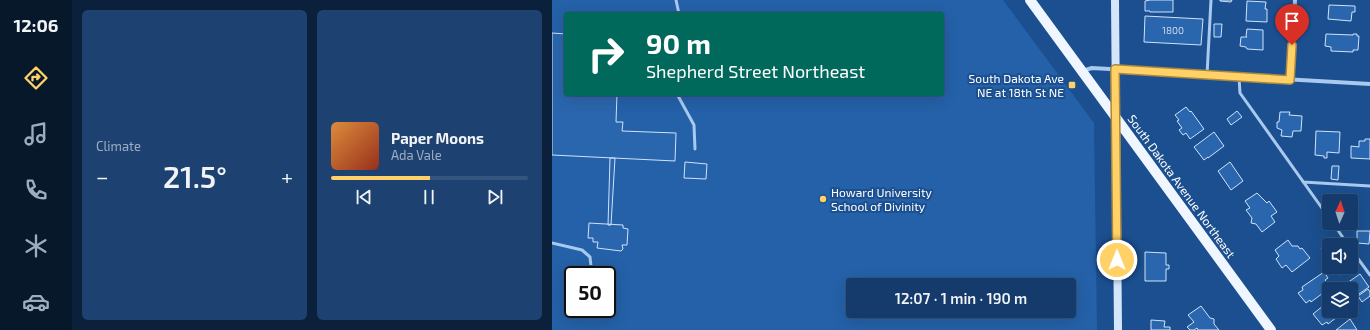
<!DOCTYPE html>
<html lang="en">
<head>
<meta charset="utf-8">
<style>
	:root { --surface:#143b6b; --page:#1d4271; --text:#f1f3f6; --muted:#9dadc1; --line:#33557e; --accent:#ffd166 }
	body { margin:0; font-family:"Exo 2",sans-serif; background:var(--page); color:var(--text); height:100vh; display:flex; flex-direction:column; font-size:15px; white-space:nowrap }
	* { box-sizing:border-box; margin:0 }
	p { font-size:13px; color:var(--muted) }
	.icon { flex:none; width:22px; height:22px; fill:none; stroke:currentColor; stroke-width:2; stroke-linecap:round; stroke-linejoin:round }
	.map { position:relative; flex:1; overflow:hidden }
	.details { display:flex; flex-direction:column; gap:10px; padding:10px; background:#0b203b; width:480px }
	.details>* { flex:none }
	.guide { position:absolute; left:12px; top:12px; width:380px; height:84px; border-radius:4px; box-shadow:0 4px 16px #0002,0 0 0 1px var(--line); background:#00695c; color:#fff; overflow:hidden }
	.needle { width:26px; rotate:3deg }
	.fabs { position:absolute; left:770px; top:194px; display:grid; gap:8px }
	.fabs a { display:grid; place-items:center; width:36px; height:36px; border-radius:4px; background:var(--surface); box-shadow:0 4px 16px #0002,0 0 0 1px var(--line); font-size:20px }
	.speed { position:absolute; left:12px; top:266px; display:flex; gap:8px; font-size:20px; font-weight:700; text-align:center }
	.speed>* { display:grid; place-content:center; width:52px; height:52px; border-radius:50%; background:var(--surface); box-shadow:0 4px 16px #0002,0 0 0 1px var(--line); line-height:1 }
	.speed .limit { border:2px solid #111; border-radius:6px; background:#fff; color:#111 }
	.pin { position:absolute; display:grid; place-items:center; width:34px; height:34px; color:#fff; margin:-41px -17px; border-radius:50% 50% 50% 0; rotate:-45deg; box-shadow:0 0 4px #0007 }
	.pin .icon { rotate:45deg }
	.me { position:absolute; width:44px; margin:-22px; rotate:0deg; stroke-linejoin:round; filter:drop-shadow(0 0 3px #0008) }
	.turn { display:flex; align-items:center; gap:14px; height:84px; padding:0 16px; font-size:18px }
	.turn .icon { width:52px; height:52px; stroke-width:2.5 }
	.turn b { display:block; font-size:28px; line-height:34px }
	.big { font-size:30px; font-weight:600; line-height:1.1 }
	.details .tile { flex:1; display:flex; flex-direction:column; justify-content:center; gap:6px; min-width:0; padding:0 14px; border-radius:6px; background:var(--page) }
	.song { display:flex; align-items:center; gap:12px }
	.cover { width:48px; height:48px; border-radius:6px; background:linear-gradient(135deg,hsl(30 70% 55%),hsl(10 70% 35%)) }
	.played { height:4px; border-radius:2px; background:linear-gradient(90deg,var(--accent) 50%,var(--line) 50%) }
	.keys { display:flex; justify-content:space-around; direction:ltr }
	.heat { display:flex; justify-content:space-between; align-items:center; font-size:22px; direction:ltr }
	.details .tiles { flex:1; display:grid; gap:10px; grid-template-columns:repeat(2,1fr) }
	.trip { position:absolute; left:294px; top:278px; width:230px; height:40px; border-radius:4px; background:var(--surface); box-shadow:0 4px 16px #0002,0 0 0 1px var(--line); font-weight:600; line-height:40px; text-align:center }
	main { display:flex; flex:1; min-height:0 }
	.tab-bar { display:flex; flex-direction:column; width:72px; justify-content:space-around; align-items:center; background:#08182b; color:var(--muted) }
	.tab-bar .icon { width:28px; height:28px }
	.tab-bar .selected { color:var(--accent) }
	.tab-bar b { font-size:18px; color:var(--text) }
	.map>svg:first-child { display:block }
</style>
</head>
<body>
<main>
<nav class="tab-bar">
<b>12:06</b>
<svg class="icon selected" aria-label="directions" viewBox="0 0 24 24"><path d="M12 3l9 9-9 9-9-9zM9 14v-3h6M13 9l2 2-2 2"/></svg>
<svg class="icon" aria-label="music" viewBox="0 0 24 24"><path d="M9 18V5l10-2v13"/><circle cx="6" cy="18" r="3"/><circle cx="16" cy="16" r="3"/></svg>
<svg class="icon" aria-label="phone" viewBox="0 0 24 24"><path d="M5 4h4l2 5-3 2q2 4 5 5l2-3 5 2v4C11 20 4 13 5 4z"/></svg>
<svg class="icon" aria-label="climate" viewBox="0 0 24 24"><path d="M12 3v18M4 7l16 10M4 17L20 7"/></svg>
<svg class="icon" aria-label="car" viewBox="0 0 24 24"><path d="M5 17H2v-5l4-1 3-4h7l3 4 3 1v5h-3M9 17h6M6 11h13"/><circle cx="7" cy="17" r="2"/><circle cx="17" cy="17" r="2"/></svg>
</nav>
<section class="details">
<div class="tiles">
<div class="tile"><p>Climate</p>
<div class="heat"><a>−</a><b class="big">21.5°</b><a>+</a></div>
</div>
<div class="tile">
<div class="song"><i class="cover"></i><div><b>Paper Moons</b><p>Ada Vale</p></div></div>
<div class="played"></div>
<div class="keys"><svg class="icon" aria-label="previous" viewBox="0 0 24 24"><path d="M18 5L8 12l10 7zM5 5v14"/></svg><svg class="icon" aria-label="pause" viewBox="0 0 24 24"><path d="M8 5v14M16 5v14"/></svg><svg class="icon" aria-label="next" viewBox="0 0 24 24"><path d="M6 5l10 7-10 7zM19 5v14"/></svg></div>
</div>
</div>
</section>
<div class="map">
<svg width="818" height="330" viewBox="0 0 818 330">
	<rect width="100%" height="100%" fill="#1b4f8f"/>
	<!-- green -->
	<path fill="#2461a8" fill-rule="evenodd" d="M0,0H451L542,123L545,330H0ZM14,14H390V94H14ZM21,275H55V309H21ZM301,285H517V311H301Z"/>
	<!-- building -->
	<path fill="#2a66ad" stroke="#cfe3fa" d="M598,0H621V12H598V11H593V1Z
		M668,0H680L679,2L668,1Z
		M695,1L714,2L713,9H715V22L694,21Z
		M777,5L803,6V12H800L799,21L776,19Z
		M593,16L651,19L649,45L592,42Z
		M662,24H670L669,37H662Z
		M695,29L711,30V50L695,49L694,47L688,46L689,37H695L694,36Z
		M0,33L14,34V94H65L64,122H71L70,131L124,133L123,161L0,155Z
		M774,34L801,35V34H805V36H807L806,50H801V52L779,51V47L773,46Z
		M634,107L638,112L639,111L652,129L638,139L634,133L631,135L627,130L630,128L625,121L627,120L623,115Z
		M685,111L690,117L679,125L675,119Z
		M728,112H738L737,115L750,116L749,131H741L740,137L729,136L730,130L725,128V122H727Z
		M764,131L788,132L787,153L775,152V158H772V156L763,155Z
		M662,132L672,146L656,158V157L652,160L642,147Z
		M813,139H818V159L799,158V146L807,147V141H813Z
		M58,158H63L59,225H56Z
		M133,162L155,164L154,179L132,178Z
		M678,162L691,181L679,190L666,171Z
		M780,166H787L786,180L779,179Z
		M705,193L715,203L717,201L725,212L719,216L723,222L710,232L704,224L699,223L700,218L694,210L698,208L693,201Z
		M37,223L71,225V228L76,229L75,245H70L71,249L69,251L45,248L46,242H41V238H36Z
		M805,231H818L817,244L805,243Z
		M736,240L740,246H746L748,249L750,248L758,258L740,272L734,265L730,268L724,259L727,256L723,250Z
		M780,240L784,245H777L776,258L769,248Z
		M593,252L614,253V265H617V269H614V281H593Z
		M786,267H799L787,275L783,269Z
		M772,272L776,278L773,280L779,287L759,302L758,300L754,303L746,293L751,290L750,287Z
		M808,274L817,287L804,296L795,283Z
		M816,289L818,292V296L810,302L806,296Z
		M777,301V311H793L776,324L775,322L770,325L761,314Z
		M649,306L658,318L662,319V324L667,330H646L645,328L642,330H638L635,327L642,322L636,315Z
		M798,319L805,330H784Z
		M599,320L613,321L612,327H618V330H599Z"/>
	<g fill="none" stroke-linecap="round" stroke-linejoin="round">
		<!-- lane -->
		<path stroke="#a9c9ee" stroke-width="3" d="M124,0L127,14
			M655,75L659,0
			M687,77L688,93L777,218
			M125,94L142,125L143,149
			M751,182L818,186
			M781,223L796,245
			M0,243L30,250L38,257L40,275
			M799,249L818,275"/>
		<!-- street -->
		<path stroke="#a9c9ee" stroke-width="4" d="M530,71L540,68L818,84
			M738,80L743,0"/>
		<!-- secondary -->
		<path stroke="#d6e6fa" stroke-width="8" d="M563,0L566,330"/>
		<!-- primary -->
		<path stroke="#f0f6ff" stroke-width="10" d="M478,0L719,330"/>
	</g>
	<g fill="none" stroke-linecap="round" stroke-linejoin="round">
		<defs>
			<path id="route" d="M565,260L563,69L738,80L740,45"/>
		</defs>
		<!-- route casing -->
		<use href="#route" stroke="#a68842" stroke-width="10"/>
		<!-- route -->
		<use href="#route" stroke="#ffd166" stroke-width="7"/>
	</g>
	<!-- markers -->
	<g fill="#ffd166" stroke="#1b4f8f" stroke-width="1.5">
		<rect x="516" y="81" width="8" height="8" rx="2"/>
		<circle cx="271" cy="199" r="4"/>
	</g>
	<g text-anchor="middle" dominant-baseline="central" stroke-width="4" stroke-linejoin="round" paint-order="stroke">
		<!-- number labels -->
		<g font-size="10" fill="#cad9ea">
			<text x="621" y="30">1800</text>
		</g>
		<!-- poi labels -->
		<g font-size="12" fill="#fff" stroke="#1b4f8f" text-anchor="end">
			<text x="512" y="78">South Dakota Ave<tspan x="512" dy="14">NE at 18th St NE</tspan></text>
			<text x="279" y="192" text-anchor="start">Howard University<tspan x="279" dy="14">School of Divinity</tspan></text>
		</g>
		<!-- street labels -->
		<g font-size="12" fill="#fff" stroke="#1b4f8f">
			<text transform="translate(630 186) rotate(54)">South Dakota Avenue Northeast</text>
		</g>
	</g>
</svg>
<div class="fabs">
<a><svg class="needle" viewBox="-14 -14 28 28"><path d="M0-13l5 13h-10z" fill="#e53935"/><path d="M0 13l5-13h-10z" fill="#9dadc1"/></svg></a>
<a><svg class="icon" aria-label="sound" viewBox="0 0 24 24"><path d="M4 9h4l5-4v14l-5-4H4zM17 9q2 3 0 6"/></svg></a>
<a><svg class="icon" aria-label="layers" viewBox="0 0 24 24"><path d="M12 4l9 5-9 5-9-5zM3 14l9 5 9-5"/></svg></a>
</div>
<div class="speed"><div class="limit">50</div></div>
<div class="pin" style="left:740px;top:45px;background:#d93025"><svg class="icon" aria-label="arrive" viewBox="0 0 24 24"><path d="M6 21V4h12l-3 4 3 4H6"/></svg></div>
<svg class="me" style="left:565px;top:260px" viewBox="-20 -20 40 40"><circle r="17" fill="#ffd166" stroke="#fff" stroke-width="3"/><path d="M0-11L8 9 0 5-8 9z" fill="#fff"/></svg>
<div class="trip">12:07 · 1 min · 190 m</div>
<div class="guide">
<div class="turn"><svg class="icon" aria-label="right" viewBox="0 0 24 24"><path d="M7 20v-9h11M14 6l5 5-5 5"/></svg><div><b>90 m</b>Shepherd Street Northeast</div></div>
</div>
</div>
</main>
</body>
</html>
